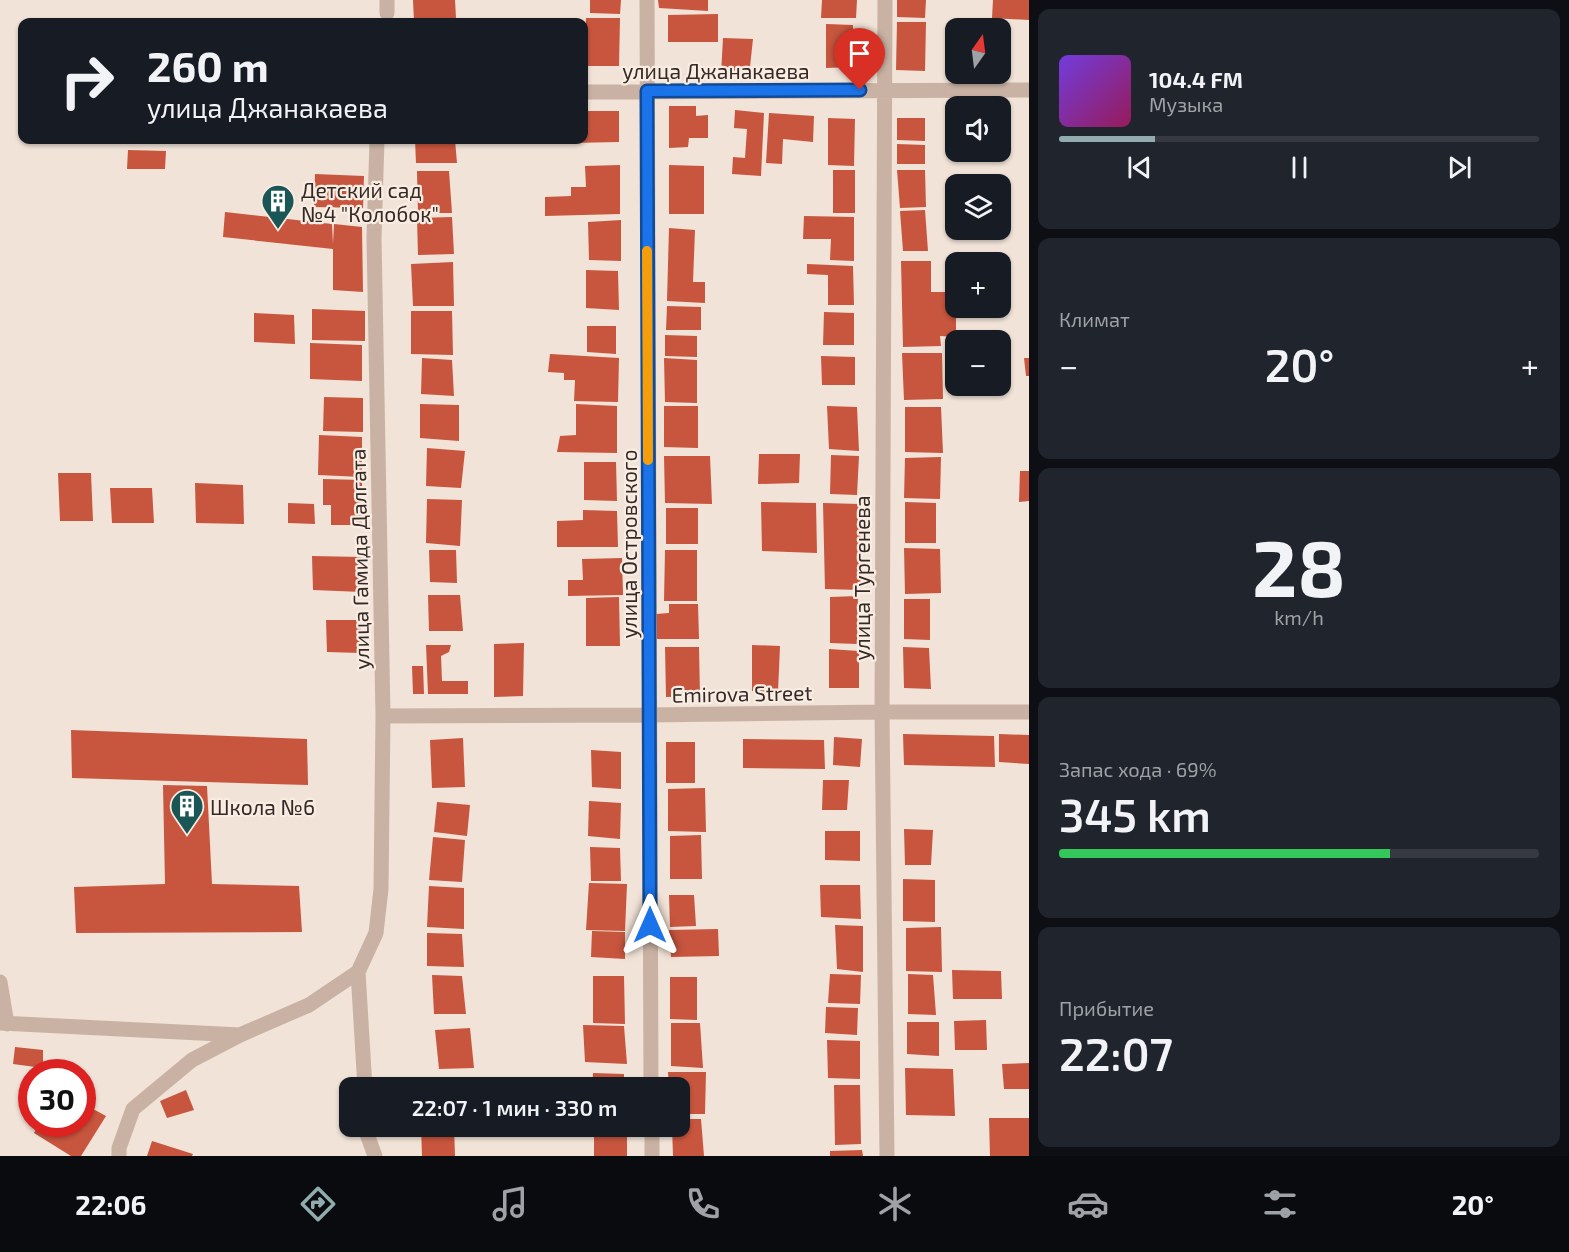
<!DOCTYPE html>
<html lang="ru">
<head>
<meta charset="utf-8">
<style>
	:root { --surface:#171b24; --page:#20242c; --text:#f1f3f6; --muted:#9ea1a6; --line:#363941; --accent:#90acae }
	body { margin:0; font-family:"Exo 2",sans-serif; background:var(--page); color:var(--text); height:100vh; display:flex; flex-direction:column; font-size:22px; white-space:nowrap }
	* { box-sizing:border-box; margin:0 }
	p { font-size:20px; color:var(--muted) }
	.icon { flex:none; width:33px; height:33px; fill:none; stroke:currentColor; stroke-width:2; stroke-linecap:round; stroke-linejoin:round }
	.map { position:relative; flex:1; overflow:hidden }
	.panel { display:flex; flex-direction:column; gap:9px; padding:9px; background:#0d0f14; width:540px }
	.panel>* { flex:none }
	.banner { position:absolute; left:18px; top:18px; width:570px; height:126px; border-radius:12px; box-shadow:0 2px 4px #0004; background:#171b24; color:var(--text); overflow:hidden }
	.needle { width:39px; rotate:14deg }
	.controls { position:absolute; left:945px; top:18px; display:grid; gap:12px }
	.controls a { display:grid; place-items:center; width:66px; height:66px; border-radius:12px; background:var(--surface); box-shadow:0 2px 4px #0004; font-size:30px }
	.speed { position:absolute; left:18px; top:1059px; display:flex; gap:12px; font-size:30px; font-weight:700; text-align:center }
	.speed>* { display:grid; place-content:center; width:78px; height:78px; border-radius:50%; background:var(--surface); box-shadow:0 2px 4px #0004; line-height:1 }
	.speed .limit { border:9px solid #d22; background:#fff; color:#111 }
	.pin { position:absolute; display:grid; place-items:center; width:51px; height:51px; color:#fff; margin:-62px -26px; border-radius:50% 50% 50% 0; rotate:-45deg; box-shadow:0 0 6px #0007 }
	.pin .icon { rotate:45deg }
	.me { position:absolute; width:66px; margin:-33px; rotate:0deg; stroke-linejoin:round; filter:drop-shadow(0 0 4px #0008) }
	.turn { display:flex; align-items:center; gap:21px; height:126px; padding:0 30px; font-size:27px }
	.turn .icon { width:78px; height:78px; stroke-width:2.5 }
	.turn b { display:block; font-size:42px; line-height:51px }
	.big { font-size:45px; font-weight:600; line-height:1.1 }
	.panel .card { flex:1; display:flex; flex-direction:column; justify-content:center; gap:9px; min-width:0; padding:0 21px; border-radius:12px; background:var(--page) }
	.panel .dial { align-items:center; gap:0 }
	.dial b { font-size:78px; line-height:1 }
	.song { display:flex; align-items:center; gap:18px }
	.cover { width:72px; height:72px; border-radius:9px; background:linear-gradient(135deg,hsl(260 70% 55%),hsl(330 70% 35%)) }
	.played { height:6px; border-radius:3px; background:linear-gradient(90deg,var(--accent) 20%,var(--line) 20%) }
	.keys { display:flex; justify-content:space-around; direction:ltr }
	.heat { display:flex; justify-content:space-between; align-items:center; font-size:33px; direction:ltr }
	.charge { height:9px; border-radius:4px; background:linear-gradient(90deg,#34c759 69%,var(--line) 0) }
	.trip { position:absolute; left:339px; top:1077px; width:351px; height:60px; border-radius:12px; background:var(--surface); box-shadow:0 2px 4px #0004; font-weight:600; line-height:60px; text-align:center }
	.dock { display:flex; height:96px; justify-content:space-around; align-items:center; background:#090b0e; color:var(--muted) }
	.dock .icon { width:42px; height:42px }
	.dock .current { color:var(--accent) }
	.dock b { font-size:27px; color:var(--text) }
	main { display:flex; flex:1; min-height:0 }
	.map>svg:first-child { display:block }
</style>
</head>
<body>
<main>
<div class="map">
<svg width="1029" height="1156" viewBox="0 0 1029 1156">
	<rect width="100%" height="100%" fill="#f1e3d7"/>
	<!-- building -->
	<path fill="#c8553e" d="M413,0H455L456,18L414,21Z
		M590,0H621L620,14L590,13Z
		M658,0H708V11L659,8Z
		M822,0H857L856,18H821Z
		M897,0H926L925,18L897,17Z
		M993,0H1029V20L992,18Z
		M718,14V42H668V15Z
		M586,18H620L619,66H584Z
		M897,22H926L925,71L896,70Z
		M826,24L853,25V67L826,68Z
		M723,38L753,39L749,76L721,74Z
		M669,106H696V116L708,115V138H689L688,147L669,148Z
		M735,110L764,113L761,176L732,174L733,157L745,158L747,129L734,128Z
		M584,111H619V142L572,143V140H584Z
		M769,113L814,116L813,142L783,139L782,164L766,163Z
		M828,118L855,119L854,166L828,165Z
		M897,118H925V141L897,140Z
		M415,140H455L457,163H416Z
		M897,144L925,145V164H897Z
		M128,150L166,151L165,169H127Z
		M620,165V214L545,216V197L571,196V187H586L585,166Z
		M669,165L704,166V214H669Z
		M833,170H855V213H833Z
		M897,170H925L926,207L900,208Z
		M417,171H449L452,213H418Z
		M315,174L364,176L363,208L314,207Z
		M925,210L928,251H903L900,211Z
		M225,212L332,224L333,244L334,224L362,227L363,292L333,290V249L223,237Z
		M804,216L854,217V261L830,260L831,239H803Z
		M452,217L454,254L418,255L417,218Z
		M621,220V261L589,260L588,222Z
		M669,228L695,230L693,282H705V303L667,301Z
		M901,261H931V292H956V337L940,336L941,346L903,347Z
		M453,262L454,306H413L411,264Z
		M807,264L853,266L854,305H828V275L807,274Z
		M586,270L618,271L619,310L586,308Z
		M667,306L701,307V330H666Z
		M312,309L365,311V341L312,340Z
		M411,311H452L453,355L411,354Z
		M824,312L854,313V345H823Z
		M254,313L294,315L295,344L254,342Z
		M587,326H616V354L587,352Z
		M665,335L697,336V357L665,356Z
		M310,343L362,345V381L310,379Z
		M902,353H942L943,399L904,400Z
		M550,354L619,358L618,402L574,401L575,380H564V373L548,372Z
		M821,356L855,357V385H822Z
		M422,358L452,360L454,396L421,394Z
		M664,358L697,360V403L665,402Z
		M1024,358H1029V376H1026Z
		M324,397L363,398V432L323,431Z
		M420,404L459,405V441L420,438Z
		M576,404L617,406V453L557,452L560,436L576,435Z
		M664,406H698V448L664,447Z
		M827,406L857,407L859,451L829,449Z
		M905,407H941L943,453L905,452Z
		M319,435L362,437V477L318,475Z
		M427,448L465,451L461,488L426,486Z
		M759,454H800L799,483L758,484Z
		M831,455L859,456L857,495L830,494Z
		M664,456H710L712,504L665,503Z
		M941,457L940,499L904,498L905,458Z
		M584,462H616L617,501L584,500Z
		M1020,471H1029V501L1019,502Z
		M58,473H91L93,521H60Z
		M323,479L362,480V525H331V505H323Z
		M195,483L243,485L244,524L196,523Z
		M110,488H152L154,523H112Z
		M427,499L462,500L460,546L426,543Z
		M761,502L816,503L817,553L762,551Z
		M905,502L936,503V543H905Z
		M288,503L314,504L315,524L288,523Z
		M823,503L860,504L861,590L825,589Z
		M666,508H698V544H666Z
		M583,510L617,511L618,547H557V521L583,520Z
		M904,548L940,549L941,593L905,594Z
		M429,550H456L457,583L430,582Z
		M665,550H697V601H664Z
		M312,556L362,557V592L313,590Z
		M622,558L623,595L568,596V580H583L582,559Z
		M428,595H460L463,631H429Z
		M858,596L857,644L830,643V597Z
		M619,597L620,646H586V598Z
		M904,599H930V640L904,639Z
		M669,604H698L699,639H657L656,614L669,613Z
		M326,620H361V653L327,652Z
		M524,643L523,696L494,697V644Z
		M426,645H451L449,652L441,656L442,681H468V694H428Z
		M752,645L780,646L778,692L752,691Z
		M665,647H699L700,696L666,697Z
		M903,647L929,648L931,689L904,688Z
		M829,649L859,651V688H829Z
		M412,666H423L424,694H413Z
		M71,730L307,739L308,785L72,778Z
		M903,734L994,736L995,767L904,765Z
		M999,734L1029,735V764L999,762Z
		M834,737L862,739L860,767L833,765Z
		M463,738L465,787L432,788L430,740Z
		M743,739L824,740L825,769L743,768Z
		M666,742H695V783H666Z
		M591,750L621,752V789L592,787Z
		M823,780H849L847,810H822Z
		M163,785L207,786L212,884L299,886L302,932L76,933L74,887L165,884Z
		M705,788L706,832L668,831V789Z
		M589,801L621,803L620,839L588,836Z
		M437,802L470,805L467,836L434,832Z
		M904,829L933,830L931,865H905Z
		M825,831H860V861L825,860Z
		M701,835L702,879H670V836Z
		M433,837L465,840L462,882L429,880Z
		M590,847L620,848L621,881H591Z
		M903,879L935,880V922L903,921Z
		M589,883L627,884L625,931L586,930Z
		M820,885H860L861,919L821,917Z
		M429,886L464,888V929L427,927Z
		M669,895H694L696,926L670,927Z
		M835,925L863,926V972L837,969Z
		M941,927L942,972L906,971V928Z
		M718,929L719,956L671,957L669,930Z
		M592,931L625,932V959L591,957Z
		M427,933L462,934L464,967L427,966Z
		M952,970L1001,971L1002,999H953Z
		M830,974L861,975L860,1004L828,1003Z
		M908,974L933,975L936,1015L908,1014Z
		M432,975L462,976L466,1014H434Z
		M593,976H624L625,1024L593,1023Z
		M670,977H697V1020L670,1019Z
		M826,1007L858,1008L857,1035L825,1033Z
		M986,1020L987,1050H955L954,1021Z
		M907,1022H939V1056L907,1054Z
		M671,1023H700L703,1068L671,1066Z
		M583,1025L624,1026L627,1064L585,1062Z
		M470,1028L474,1068L439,1069L435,1030Z
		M827,1040L860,1041V1079L828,1078Z
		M15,1047L43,1050V1068L13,1064Z
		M1029,1063V1089H1004L1002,1064Z
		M905,1068L953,1069L955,1116L906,1115Z
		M668,1072H706L705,1114H680V1088H669Z
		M593,1073L624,1074V1088H592Z
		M459,1079L460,1088H428V1080Z
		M834,1085H860L861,1144L835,1145Z
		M186,1090L194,1110L167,1118L160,1101Z
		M82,1103L106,1116L81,1156H71L34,1133L39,1124H82Z
		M989,1118H1029V1156H990Z
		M680,1119H701L704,1156H673L672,1126H680Z
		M421,1126H454L455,1156H422Z
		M594,1126H627V1156H594Z
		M152,1141L193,1154L192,1156H147Z
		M862,1150L863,1156H830V1151Z"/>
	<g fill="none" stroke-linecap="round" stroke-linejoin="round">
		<!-- minor -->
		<path stroke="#c9b2a3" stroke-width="15" d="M647,0L651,1088
			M885,0L882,712L887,1156
			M387,13V0
			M584,92L1029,90
			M383,716L649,715L882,712H1029
			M358,972L365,1088
			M0,982L7,1024
			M0,1023L240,1035
			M367,1126V1134L375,1156
			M652,1126V1156
			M119,1156V1148L133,1109L192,1060L240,1035L309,1005L358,972L376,933L381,889L383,716L374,237L377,140"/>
	</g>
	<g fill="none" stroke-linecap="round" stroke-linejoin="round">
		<defs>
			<path id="route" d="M650,925L647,91L860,90"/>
		</defs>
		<!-- route casing -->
		<use href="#route" stroke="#114b97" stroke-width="15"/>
		<!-- route -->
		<use href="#route" stroke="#1a73e8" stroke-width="10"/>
		<!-- slow -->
		<path stroke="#f59e0b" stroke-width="10" d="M647,251L648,460"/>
	</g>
	<!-- icons -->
	<defs>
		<symbol id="building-pin" viewBox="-11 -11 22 30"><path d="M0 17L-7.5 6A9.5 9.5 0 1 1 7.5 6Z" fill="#1a5655" stroke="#f9ede3"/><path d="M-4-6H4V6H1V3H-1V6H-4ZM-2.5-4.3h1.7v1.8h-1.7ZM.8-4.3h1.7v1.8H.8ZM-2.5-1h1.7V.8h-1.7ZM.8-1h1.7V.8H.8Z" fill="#fff"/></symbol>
	</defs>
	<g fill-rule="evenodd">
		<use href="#building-pin" x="259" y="182" width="38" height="52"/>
		<use href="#building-pin" x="168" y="787" width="38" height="52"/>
	</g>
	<g text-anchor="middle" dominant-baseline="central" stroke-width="4.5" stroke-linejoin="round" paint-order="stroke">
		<!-- street labels -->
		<g font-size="21" fill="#342925" stroke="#f9ede3">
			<text x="716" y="70">улица Джанакаева</text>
			<text transform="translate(628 544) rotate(-90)">улица Островского</text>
			<text transform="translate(359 559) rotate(-91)">улица Гамида Далгата</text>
			<text transform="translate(861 578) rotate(-90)">улица Тургенева</text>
			<text transform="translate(742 693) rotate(-1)">Emirova Street</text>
		</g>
		<!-- poi labels -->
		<g font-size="21" fill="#342925" stroke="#f9ede3" text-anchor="start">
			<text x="301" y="189">Детский сад<tspan x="301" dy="24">№4 "Колобок"</tspan></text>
			<text x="210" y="806">Школа №6</text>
		</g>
	</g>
</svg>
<div class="controls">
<a><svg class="needle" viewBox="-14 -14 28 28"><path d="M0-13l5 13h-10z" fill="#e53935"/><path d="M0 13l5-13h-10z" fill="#9ea1a6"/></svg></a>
<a><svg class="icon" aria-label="sound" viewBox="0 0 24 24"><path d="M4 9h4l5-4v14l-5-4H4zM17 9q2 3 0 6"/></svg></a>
<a><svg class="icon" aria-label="layers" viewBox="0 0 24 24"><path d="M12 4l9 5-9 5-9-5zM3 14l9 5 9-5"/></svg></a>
<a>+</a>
<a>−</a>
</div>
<div class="speed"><div class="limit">30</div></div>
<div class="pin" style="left:860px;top:90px;background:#d93025"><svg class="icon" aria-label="arrive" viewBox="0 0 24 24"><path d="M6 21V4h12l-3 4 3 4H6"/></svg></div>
<svg class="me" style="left:650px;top:925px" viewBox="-20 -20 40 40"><path d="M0-17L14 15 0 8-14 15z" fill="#1a73e8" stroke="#fff" stroke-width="4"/></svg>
<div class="trip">22:07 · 1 мин · 330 m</div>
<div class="banner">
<div class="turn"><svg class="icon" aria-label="right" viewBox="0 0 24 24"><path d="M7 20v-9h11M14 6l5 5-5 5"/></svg><div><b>260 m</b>улица Джанакаева</div></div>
</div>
</div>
<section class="panel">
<div class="card">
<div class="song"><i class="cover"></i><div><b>104.4 FM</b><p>Музыка</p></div></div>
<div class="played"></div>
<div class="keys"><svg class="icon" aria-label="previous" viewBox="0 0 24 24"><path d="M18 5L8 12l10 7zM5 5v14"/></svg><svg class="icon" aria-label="pause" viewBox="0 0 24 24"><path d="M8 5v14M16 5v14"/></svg><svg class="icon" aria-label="next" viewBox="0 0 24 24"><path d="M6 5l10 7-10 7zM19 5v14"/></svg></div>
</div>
<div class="card"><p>Климат</p>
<div class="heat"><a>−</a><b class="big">20°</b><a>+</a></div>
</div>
<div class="card dial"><b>28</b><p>km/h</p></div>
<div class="card"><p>Запас хода · 69%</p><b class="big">345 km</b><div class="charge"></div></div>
<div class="card"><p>Прибытие</p><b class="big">22:07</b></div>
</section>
</main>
<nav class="dock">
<b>22:06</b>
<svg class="icon current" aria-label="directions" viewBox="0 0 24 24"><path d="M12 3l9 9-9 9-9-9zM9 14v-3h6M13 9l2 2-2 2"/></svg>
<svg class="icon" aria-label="music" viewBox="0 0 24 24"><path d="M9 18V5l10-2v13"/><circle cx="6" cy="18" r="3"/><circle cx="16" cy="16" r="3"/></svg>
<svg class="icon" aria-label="phone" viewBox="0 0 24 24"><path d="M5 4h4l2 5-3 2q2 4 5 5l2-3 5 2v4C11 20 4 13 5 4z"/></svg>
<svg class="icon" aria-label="climate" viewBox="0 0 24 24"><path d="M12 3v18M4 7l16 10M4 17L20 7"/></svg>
<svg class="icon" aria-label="car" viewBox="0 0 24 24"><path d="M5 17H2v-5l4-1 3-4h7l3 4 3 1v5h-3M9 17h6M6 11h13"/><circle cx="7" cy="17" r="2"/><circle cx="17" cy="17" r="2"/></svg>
<svg class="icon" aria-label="filters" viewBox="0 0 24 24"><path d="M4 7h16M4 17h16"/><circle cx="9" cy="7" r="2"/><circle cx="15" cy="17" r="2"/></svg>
<b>20°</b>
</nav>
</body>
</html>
